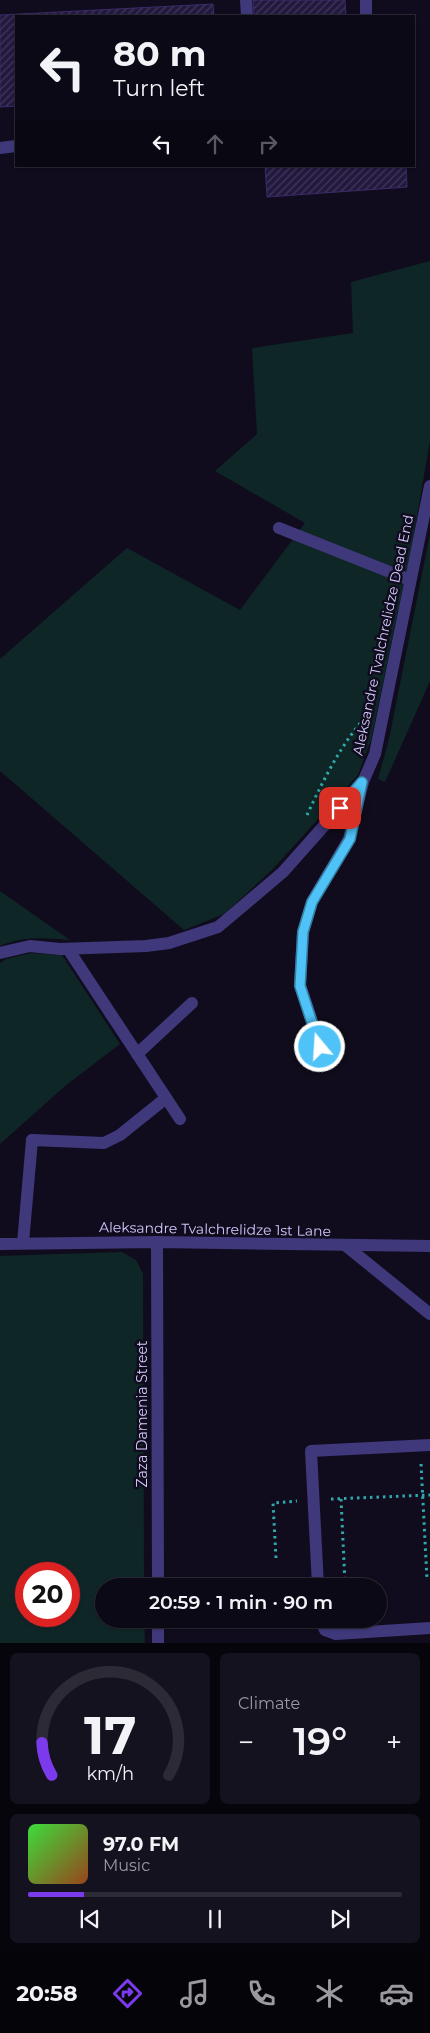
<!DOCTYPE html>
<html lang="en">
<head>
<meta charset="utf-8">
<style>
	:root { --surface:#0c0916; --page:#15121f; --text:#f1f3f6; --muted:#9a9aa1; --line:#2c2a35; --accent:#7c3aed }
	body { margin:0; font-family:Montserrat,sans-serif; background:var(--page); color:var(--text); height:100vh; display:flex; flex-direction:column; font-size:19px; white-space:nowrap }
	* { box-sizing:border-box; margin:0 }
	p { font-size:16px; color:var(--muted) }
	.icon { flex:none; width:28px; height:28px; fill:none; stroke:currentColor; stroke-width:2; stroke-linecap:round; stroke-linejoin:round }
	.map { position:relative; height:1643px; overflow:hidden }
	.side { display:flex; flex-direction:column; gap:10px; padding:10px; background:#07050c; flex:1 }
	.side>* { flex:none }
	.hud { position:absolute; left:15px; top:15px; width:400px; height:152px; border-radius:0px; box-shadow:0 1px 4px #0004,0 0 0 1px var(--line); background:#0c0916; color:var(--text); overflow:hidden }
	.speed { position:absolute; left:15px; top:1562px; display:flex; gap:10px; font-size:25px; font-weight:700; text-align:center }
	.speed>* { display:grid; place-content:center; width:65px; height:65px; border-radius:50%; background:var(--surface); box-shadow:0 1px 4px #0004,0 0 0 1px var(--line); line-height:1 }
	.speed .limit { border:8px solid #d22; background:#fff; color:#111 }
	.pin { position:absolute; display:grid; place-items:center; width:42px; height:42px; color:#fff; margin:-21px; border-radius:10px; box-shadow:0 2px 8px #0006 }
	.me { position:absolute; width:55px; margin:-28px; rotate:342deg; stroke-linejoin:round; filter:drop-shadow(0 0 4px #0008) }
	.turn { display:flex; align-items:center; gap:18px; height:105px; padding:0 15px; font-size:22px }
	.turn .icon { width:65px; height:65px; stroke-width:2.5 }
	.turn b { display:block; font-size:35px; line-height:42px }
	.lanes { display:flex; align-items:center; height:48px; padding:0 15px; background:#0003; justify-content:center; gap:25px; direction:ltr }
	.lanes .off { opacity:.35 }
	.big { font-size:38px; font-weight:600; line-height:1.1 }
	.side .card { flex:1; display:flex; flex-direction:column; justify-content:center; gap:8px; min-width:0; padding:0 18px; border-radius:8px; background:var(--page) }
	.side .dial { align-items:center; gap:0 }
	.dial svg { height:130px; overflow:visible; fill:none; stroke:var(--line); stroke-width:7; stroke-linecap:round; text-anchor:middle }
	.dial text { fill:var(--text); stroke:none }
	.song { display:flex; align-items:center; gap:15px }
	.cover { width:60px; height:60px; border-radius:8px; background:linear-gradient(135deg,hsl(120 70% 55%),hsl(20 70% 35%)) }
	.played { height:5px; border-radius:2px; background:linear-gradient(90deg,var(--accent) 15%,var(--line) 15%) }
	.keys { display:flex; justify-content:space-around; direction:ltr }
	.heat { display:flex; justify-content:space-between; align-items:center; font-size:28px; direction:ltr }
	.side .tiles { flex:1; display:grid; gap:10px; grid-template-columns:1fr 1fr }
	.card:last-child { grid-column:span 2 }
	.trip { position:absolute; left:95px; top:1578px; width:292px; height:50px; border-radius:25px; background:var(--surface); box-shadow:0 1px 4px #0004,0 0 0 1px var(--line); font-weight:600; line-height:50px; text-align:center }
	.tab-bar { display:flex; height:80px; justify-content:space-around; align-items:center; background:#050409; color:var(--muted) }
	.tab-bar .icon { width:35px; height:35px }
	.tab-bar .selected { color:var(--accent) }
	.tab-bar b { font-size:22px; color:var(--text) }
	.map>svg:first-child { display:block }
</style>
</head>
<body>
<div class="map">
<svg width="430" height="1643" viewBox="0 0 430 1643">
	<defs>
		<pattern id="building-hatch" width="6" height="6" patternUnits="userSpaceOnUse" patternTransform="scale(1.25)"><rect width="6" height="6" fill="#23183e"/><path d="M-1 1l2-2M0 6l6-6M5 7l2-2" fill="none" stroke="#42385b"/></pattern>
	</defs>
	<rect width="100%" height="100%" fill="#100c1d"/>
	<!-- green -->
	<path fill="#0f2627" fill-rule="evenodd" d="M430,261V441L413,539L371,740L358,775L272,870L224,914L184,930L0,771V659L127,548L240,610L305,523L215,471L257,434L252,348L353,333L351,282Z
		M430,534V681L385,782L378,779L389,739Z
		M0,891L70,940C43,938 25,936 0,946Z
		M31,953L62,955L120,1044L65,1086L0,1144V963L6,959Z
		M122,1252L136,1260L143,1274L144,1586H104V1619H144L145,1643H0V1256ZM26,1574H69V1616H26Z"/>
	<!-- building -->
	<path fill="url(#building-hatch)" stroke="#3c2b69" d="M253,0H345L346,16H254Z
		M213,4L214,16H16V106L0,107V15Z
		M265,166H406L407,187L267,197Z"/>
	<g fill="none" stroke-linecap="round" stroke-linejoin="round">
		<!-- path -->
		<path stroke="#2faaac" stroke-width="3" stroke-dasharray="2.5 4" stroke-linecap="butt" d="M307,815C322,783 339,748 362,721
			M421,1464L427,1579
			M331,1499L430,1495
			M341,1499L345,1583
			M276,1558L273,1503L297,1501"/>
		<!-- service -->
		<path stroke="#3f387b" stroke-width="12" d="M246,0L247,16
			M366,0V16
			M0,148L16,146
			M279,528L410,580
			M137,1054L192,1003
			M325,1061L300,985L303,932L312,902L349,839L363,782
			M32,1140L104,1143L120,1135L166,1098
			M345,1245L430,1314
			M318,1586L311,1451L430,1445
			M320,1619L325,1630L336,1634L430,1628"/>
		<!-- minor -->
		<path stroke="#3f387b" stroke-width="12" d="M68,949L180,1119
			M0,953L30,946L60,949L146,946L169,943L218,927L283,872L363,782L375,754L430,486
			M157,1242L158,1586
			M23,1243L32,1140
			M0,1244L157,1242L430,1246
			M158,1619V1643"/>
	</g>
	<g fill="none" stroke-linecap="round" stroke-linejoin="round">
		<defs>
			<path id="route" d="M320,1047L300,986L303,932L312,902L350,839L362,782L340,808"/>
		</defs>
		<!-- route casing -->
		<use href="#route" stroke="#337fa1" stroke-width="12"/>
		<!-- route -->
		<use href="#route" stroke="#4fc3f7" stroke-width="9"/>
	</g>
	<g text-anchor="middle" dominant-baseline="central" stroke-width="5" stroke-linejoin="round" paint-order="stroke">
		<!-- street labels -->
		<g font-size="14" fill="#d3c9fe" stroke="#100c1d">
			<text transform="translate(383 635) rotate(-78)">Aleksandre Tvalchrelidze Dead End</text>
			<text transform="translate(215 1229) rotate(1)">Aleksandre Tvalchrelidze 1st Lane</text>
			<text transform="translate(142 1414) rotate(-90)">Zaza Damenia Street</text>
		</g>
	</g>
</svg>
<div class="speed"><div class="limit">20</div></div>
<div class="pin" style="left:340px;top:808px;background:#d93025"><svg class="icon" aria-label="arrive" viewBox="0 0 24 24"><path d="M6 21V4h12l-3 4 3 4H6"/></svg></div>
<svg class="me" style="left:320px;top:1047px" viewBox="-20 -20 40 40"><circle r="17" fill="#4fc3f7" stroke="#fff" stroke-width="3"/><path d="M0-11L8 9 0 5-8 9z" fill="#fff"/></svg>
<div class="trip">20:59 · 1 min · 90 m</div>
<div class="hud">
<div class="turn"><svg class="icon" aria-label="left" viewBox="0 0 24 24"><path d="M17 20v-9H6M10 6l-5 5 5 5"/></svg><div><b>80 m</b>Turn left</div></div>
<div class="lanes"><svg class="icon" aria-label="left" viewBox="0 0 24 24"><path d="M17 20v-9H6M10 6l-5 5 5 5"/></svg><svg class="icon off" aria-label="ahead" viewBox="0 0 24 24"><path d="M12 20V5M6 11l6-6 6 6"/></svg><svg class="icon off" aria-label="right" viewBox="0 0 24 24"><path d="M7 20v-9h11M14 6l5 5-5 5"/></svg></div>
</div>
</div>
<section class="side">
<div class="tiles">
<div class="card dial"><svg viewBox="0 0 100 80">
<path d="M14 69A42 42 0 1 1 86 69"/>
<path d="M14 69A42 42 0 0 1 8 49" stroke="#7c3aed"/>
<text x="50" y="56" font-size="32" font-weight="700">17</text>
<text x="50" y="72" font-size="11">km/h</text>
</svg></div>
<div class="card"><p>Climate</p>
<div class="heat"><a>−</a><b class="big">19°</b><a>+</a></div>
</div>
<div class="card">
<div class="song"><i class="cover"></i><div><b>97.0 FM</b><p>Music</p></div></div>
<div class="played"></div>
<div class="keys"><svg class="icon" aria-label="previous" viewBox="0 0 24 24"><path d="M18 5L8 12l10 7zM5 5v14"/></svg><svg class="icon" aria-label="pause" viewBox="0 0 24 24"><path d="M8 5v14M16 5v14"/></svg><svg class="icon" aria-label="next" viewBox="0 0 24 24"><path d="M6 5l10 7-10 7zM19 5v14"/></svg></div>
</div>
</div>
</section>
<nav class="tab-bar">
<b>20:58</b>
<svg class="icon selected" aria-label="directions" viewBox="0 0 24 24"><path d="M12 3l9 9-9 9-9-9zM9 14v-3h6M13 9l2 2-2 2"/></svg>
<svg class="icon" aria-label="music" viewBox="0 0 24 24"><path d="M9 18V5l10-2v13"/><circle cx="6" cy="18" r="3"/><circle cx="16" cy="16" r="3"/></svg>
<svg class="icon" aria-label="phone" viewBox="0 0 24 24"><path d="M5 4h4l2 5-3 2q2 4 5 5l2-3 5 2v4C11 20 4 13 5 4z"/></svg>
<svg class="icon" aria-label="climate" viewBox="0 0 24 24"><path d="M12 3v18M4 7l16 10M4 17L20 7"/></svg>
<svg class="icon" aria-label="car" viewBox="0 0 24 24"><path d="M5 17H2v-5l4-1 3-4h7l3 4 3 1v5h-3M9 17h6M6 11h13"/><circle cx="7" cy="17" r="2"/><circle cx="17" cy="17" r="2"/></svg>
</nav>
</body>
</html>
